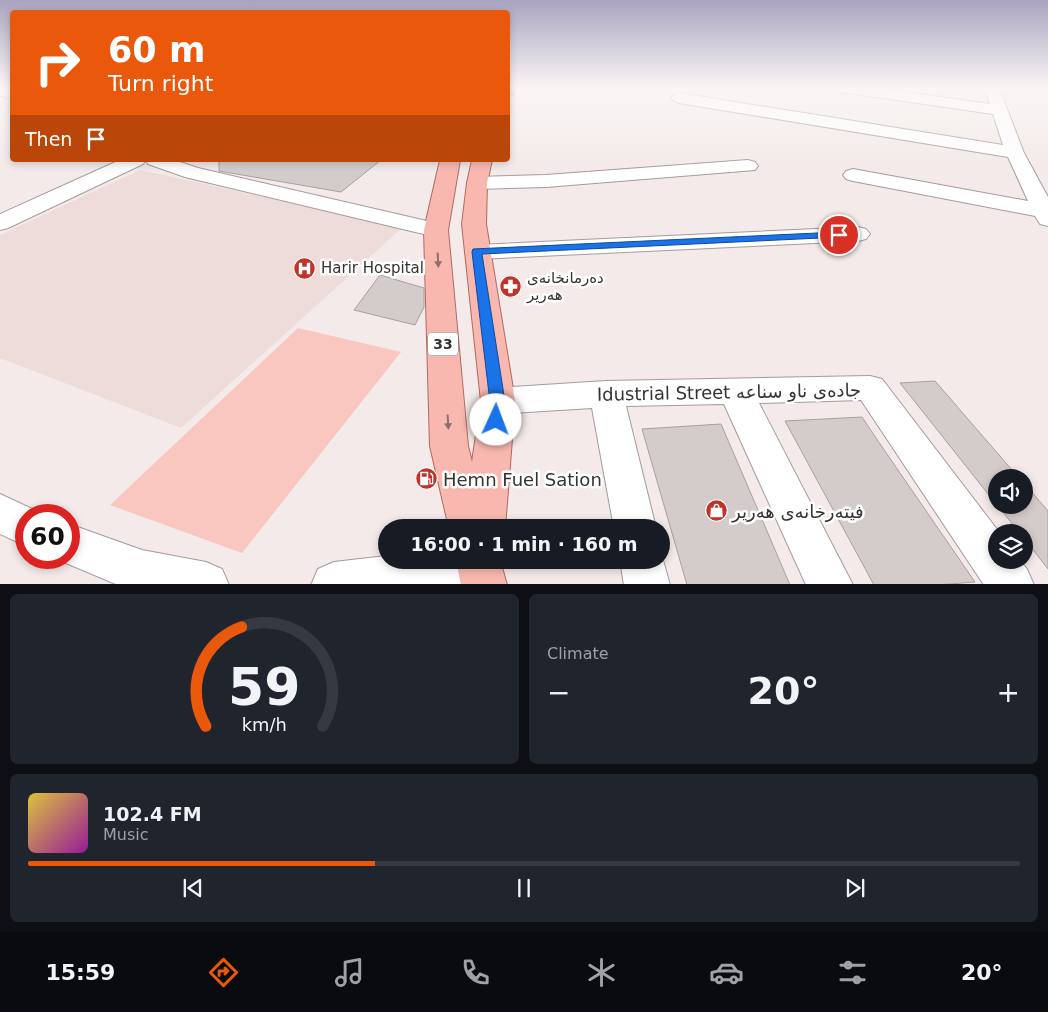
<!DOCTYPE html>
<html lang="en">
<head>
<meta charset="utf-8">
<style>
	:root { --surface:#171b24; --page:#20242c; --text:#f1f3f6; --muted:#9ea1a6; --line:#363941; --accent:#ea580c }
	body { margin:0; font-family:"DejaVu Sans","Noto Naskh Arabic",sans-serif; background:var(--page); color:var(--text); height:100vh; display:flex; flex-direction:column; font-size:19px; white-space:nowrap }
	* { box-sizing:border-box; margin:0 }
	p { font-size:16px; color:var(--muted) }
	.icon { flex:none; width:28px; height:28px; fill:none; stroke:currentColor; stroke-width:2; stroke-linecap:round; stroke-linejoin:round }
	.map { position:relative; height:584px; overflow:hidden }
	.sheet { display:flex; flex-direction:column; gap:10px; padding:10px; background:#0d0f14; flex:1 }
	.sheet>* { flex:none }
	.banner { position:absolute; left:10px; top:10px; width:500px; height:152px; border-radius:5px; box-shadow:0 2px 8px #0003; background:#ea580c; color:#fff; overflow:hidden }
	.tools { position:absolute; left:988px; top:469px; display:grid; gap:10px }
	.tools a { display:grid; place-items:center; width:45px; height:45px; border-radius:50%; background:var(--surface); box-shadow:0 2px 8px #0003; font-size:25px }
	.speed { position:absolute; left:15px; top:504px; display:flex; gap:10px; font-size:25px; font-weight:700; text-align:center }
	.speed>* { display:grid; place-content:center; width:65px; height:65px; border-radius:50%; background:var(--surface); box-shadow:0 2px 8px #0003; line-height:1 }
	.speed .limit { border:8px solid #d22; background:#fff; color:#111 }
	.pin { position:absolute; display:grid; place-items:center; width:42px; height:42px; color:#fff; margin:-21px; border:2px solid #fff; border-radius:50%; box-shadow:0 1px 5px #0007 }
	.me { position:absolute; width:55px; margin:-28px; rotate:2deg; stroke-linejoin:round; filter:drop-shadow(0 0 4px #0008) }
	.turn { display:flex; align-items:center; gap:18px; height:105px; padding:0 15px; font-size:22px }
	.turn .icon { width:65px; height:65px; stroke-width:2.5 }
	.turn b { display:block; font-size:35px; line-height:42px }
	.then { display:flex; align-items:center; height:48px; padding:0 15px; background:#0003; gap:10px; font-size:19px }
	.big { font-size:38px; font-weight:700; line-height:1.1 }
	.sheet .widget { flex:1; display:flex; flex-direction:column; justify-content:center; gap:8px; min-width:0; padding:0 18px; border-radius:8px; background:var(--page) }
	.sheet .dial { align-items:center; gap:0 }
	.dial svg { height:130px; overflow:visible; fill:none; stroke:var(--line); stroke-width:7; stroke-linecap:round; text-anchor:middle }
	.dial text { fill:var(--text); stroke:none }
	.song { display:flex; align-items:center; gap:15px }
	.cover { width:60px; height:60px; border-radius:8px; background:linear-gradient(135deg,hsl(50 70% 55%),hsl(300 70% 35%)) }
	.played { height:5px; border-radius:2px; background:linear-gradient(90deg,var(--accent) 35%,var(--line) 35%) }
	.keys { display:flex; justify-content:space-around; direction:ltr }
	.heat { display:flex; justify-content:space-between; align-items:center; font-size:28px; direction:ltr }
	.sheet .tiles { flex:1; display:grid; gap:10px; grid-template-columns:1fr 1fr }
	.widget:last-child { grid-column:span 2 }
	.trip { position:absolute; left:378px; top:519px; width:292px; height:50px; border-radius:25px; background:var(--surface); box-shadow:0 2px 8px #0003; font-weight:700; line-height:50px; text-align:center }
	.tab-bar { display:flex; height:80px; justify-content:space-around; align-items:center; background:#090b0e; color:var(--muted) }
	.tab-bar .icon { width:35px; height:35px }
	.tab-bar .current { color:var(--accent) }
	.tab-bar b { font-size:22px; color:var(--text) }
	.map>svg:first-child { display:block }
</style>
</head>
<body>
<div class="map">
<svg width="1048" height="585" viewBox="0 0 1048 585">
	<rect width="100%" height="100%" fill="#f3eae9"/>
	<!-- built -->
	<path fill="#eddcda" d="M140,170L403,227L181,428L0,358V235Z"/>
	<!-- green -->
	<path fill="#f9c7bf" d="M298,328L401,352L242,553L110,505Z"/>
	<!-- building -->
	<path fill="#d4ccca" stroke="#a8a09f" d="M219,160H381L341,192L219,171Z
		M380,275L424,288V307L415,325L354,310Z
		M935,381L1019,478H996V504L900,383Z
		M862,417L878,441L975,582L937,585H874L785,421Z
		M721,424L770,538L790,585H687L642,429Z
		M1024,483L1048,511V569L1024,538V532H1019L997,505H1024Z"/>
	<g fill="none" stroke-linecap="round" stroke-linejoin="round">
		<defs>
			<path id="minor" d="M0,88L12,90V98L0,96Z
				M835,88H876L990,104L985,88H999L1024,153L1048,197V226L1040,224L1035,216L853,181L846,179L843,175L846,171L853,169L1028,201L1008,157L679,103L674,101L671,98L674,95L679,93L1003,145L993,114L842,92Z
				M120,160H174L198,168L444,225L448,230L444,235L436,237L185,177L148,164L146,160L143,164L8,228L0,230V214Z
				M748,160L755,162L758,166L755,170L546,187L477,189L470,187L467,183L470,179L477,177L546,175Z
				M858,227L866,229L870,234L866,239L858,241L477,259L468,257L465,252L468,247L477,245Z
				M870,376L882,379L999,532H996V560H1020L1027,569L1034,585H984L861,400L759,403L853,585H806L724,404L626,406L656,528H614L592,408L498,414L486,410L481,401L486,392L498,388L606,381Z
				M0,494L41,513L42,515H26V546L0,534Z
				M69,524L142,550L206,562L222,569L229,585H118L54,558H69Z
				M661,553L670,585H624L620,560H661Z
				M386,556V560H499L501,566L495,581L487,585H311L318,569L334,562Z"/>
			<path id="major" d="M508,88H516L513,95L508,96Z
				M440,160H460L448,230L468,446L472,462L481,401L462,224L467,183L472,160H492L487,183L486,224L515,401L505,528H449L430,446L424,230Z
				M456,560H500L507,585H461Z"/>
		</defs>
		<!-- minor casing -->
		<use href="#minor" stroke="#a39c9a" stroke-width="2"/>
		<!-- major casing -->
		<use href="#major" stroke="#b16a61" stroke-width="2"/>
		<!-- minor -->
		<use href="#minor" fill="#fff" fill-rule="evenodd"/>
		<!-- major -->
		<use href="#major" fill="#f8b8b0" fill-rule="evenodd"/>
	</g>
	<!-- one-way arrows -->
	<defs><path id="oneway-solid" d="M-6-.8H1V-3.2L6.5 0L1 3.2V.8H-6Z" transform="scale(1.25)"/></defs>
	<g fill="#8d6f6b">
		<use href="#oneway-solid" transform="translate(438 260) rotate(87)"/>
		<use href="#oneway-solid" transform="translate(448 422) rotate(87)"/>
	</g>
	<!-- sky -->
	<linearGradient id="sky" x2="0" y2="1"><stop stop-color="#a9a4be"/><stop offset="0.52" stop-color="#faf6f5"/><stop offset="1" stop-color="#faf6f5" stop-opacity="0"/></linearGradient>
	<rect width="1048" height="170" fill="url(#sky)"/>
	<!-- route -->
	<path fill="#1a73e8" stroke="#114b97" d="M839,232L844,235L842,237L482,254L505,402L501,424L496,425L490,424L488,420L490,402L472,252L473,249Z"/>
	<!-- icons -->
	<defs>
		<symbol id="hospital-disc" viewBox="-11 -11 22 22"><circle r="9.5" fill="#c0322a" stroke="#fff"/><path d="M-5-5h3v3.5h4V-5h3V5h-3V1.5h-4V5h-3Z" fill="#fff"/></symbol>
		<symbol id="pharmacy-disc" viewBox="-11 -11 22 22"><circle r="9.5" fill="#c0322a" stroke="#fff"/><path d="M-2-6h4v4h4v4h-4v4h-4v-4h-4v-4h4Z" fill="#fff"/></symbol>
		<symbol id="fuel-disc" viewBox="-11 -11 22 22"><circle r="9.5" fill="#c0322a" stroke="#fff"/><path d="M-5.5-6h7V0h2V4h1.3V-2.5L3-4.5l.8-.8L6-3V5H2.5V1h-1V6h-7ZM-4.2-4.7v3.2H.2V-4.7Z" fill="#fff"/></symbol>
		<symbol id="shop-disc" viewBox="-11 -11 22 22"><circle r="9.5" fill="#c0322a" stroke="#fff"/><path d="M-5-2.5h2.3a2.7 3.5 0 0 1 5.4 0H5L5.5 6h-11ZM-1.5-2.5h3a1.5 2.3 0 0 0-3 0Z" fill="#fff"/></symbol>
	</defs>
	<g fill-rule="evenodd">
		<use href="#hospital-disc" x="292" y="256" width="25" height="25"/>
		<use href="#pharmacy-disc" x="498" y="274" width="25" height="25"/>
		<use href="#fuel-disc" x="414" y="466" width="25" height="25"/>
		<use href="#shop-disc" x="704" y="498" width="25" height="25"/>
	</g>
	<g text-anchor="middle" dominant-baseline="central" stroke-width="5" stroke-linejoin="round" paint-order="stroke">
		<!-- shield labels -->
		<rect fill="#fff" stroke="#727070" stroke-width="1" x="428" y="332.5" width="30" height="23" rx="4"/>
		<g font-size="14" font-weight="bold" fill="#363332">
			<text x="443" y="344">33</text>
		</g>
		<!-- poi labels -->
		<g font-size="15" fill="#363332" stroke="#fff" text-anchor="start">
			<text x="321" y="268">‌Harir Hospital</text>
			<text x="527" y="278">دەرمانخانەی<tspan x="527" dy="17">هەریر</tspan></text>
		</g>
		<!-- near-street labels -->
		<g font-size="18" fill="#363332" stroke="#fff">
			<text transform="translate(729 392) rotate(-1)">Idustrial Street جادەی ناو سناعە</text>
		</g>
		<!-- near-poi labels -->
		<g font-size="18" fill="#363332" stroke="#fff" text-anchor="start">
			<text x="443" y="479">Hemn Fuel Sation</text>
			<text x="732" y="511">فیتەرخانەی هەریر</text>
		</g>
	</g>
</svg>
<div class="tools">
<a><svg class="icon" aria-label="sound" viewBox="0 0 24 24"><path d="M4 9h4l5-4v14l-5-4H4zM17 9q2 3 0 6"/></svg></a>
<a><svg class="icon" aria-label="layers" viewBox="0 0 24 24"><path d="M12 4l9 5-9 5-9-5zM3 14l9 5 9-5"/></svg></a>
</div>
<div class="speed"><div class="limit">60</div></div>
<div class="pin" style="left:839px;top:235px;background:#d93025"><svg class="icon" aria-label="arrive" viewBox="0 0 24 24"><path d="M6 21V4h12l-3 4 3 4H6"/></svg></div>
<svg class="me" style="left:496px;top:420px" viewBox="-20 -20 40 40"><circle r="19" fill="#fff"/><path d="M0-13L10 11 0 6-10 11z" fill="#1a73e8"/></svg>
<div class="trip">16:00 · 1 min · 160 m</div>
<div class="banner">
<div class="turn"><svg class="icon" aria-label="right" viewBox="0 0 24 24"><path d="M7 20v-9h11M14 6l5 5-5 5"/></svg><div><b>60 m</b>Turn right</div></div>
<div class="then">Then<svg class="icon" aria-label="arrive" viewBox="0 0 24 24"><path d="M6 21V4h12l-3 4 3 4H6"/></svg></div>
</div>
</div>
<section class="sheet">
<div class="tiles">
<div class="widget dial"><svg viewBox="0 0 100 80">
<path d="M14 69A42 42 0 1 1 86 69"/>
<path d="M14 69A42 42 0 0 1 36 8" stroke="#ea580c"/>
<text x="50" y="56" font-size="32" font-weight="700">59</text>
<text x="50" y="72" font-size="11">km/h</text>
</svg></div>
<div class="widget"><p>Climate</p>
<div class="heat"><a>−</a><b class="big">20°</b><a>+</a></div>
</div>
<div class="widget">
<div class="song"><i class="cover"></i><div><b>102.4 FM</b><p>Music</p></div></div>
<div class="played"></div>
<div class="keys"><svg class="icon" aria-label="previous" viewBox="0 0 24 24"><path d="M18 5L8 12l10 7zM5 5v14"/></svg><svg class="icon" aria-label="pause" viewBox="0 0 24 24"><path d="M8 5v14M16 5v14"/></svg><svg class="icon" aria-label="next" viewBox="0 0 24 24"><path d="M6 5l10 7-10 7zM19 5v14"/></svg></div>
</div>
</div>
</section>
<nav class="tab-bar">
<b>15:59</b>
<svg class="icon current" aria-label="directions" viewBox="0 0 24 24"><path d="M12 3l9 9-9 9-9-9zM9 14v-3h6M13 9l2 2-2 2"/></svg>
<svg class="icon" aria-label="music" viewBox="0 0 24 24"><path d="M9 18V5l10-2v13"/><circle cx="6" cy="18" r="3"/><circle cx="16" cy="16" r="3"/></svg>
<svg class="icon" aria-label="phone" viewBox="0 0 24 24"><path d="M5 4h4l2 5-3 2q2 4 5 5l2-3 5 2v4C11 20 4 13 5 4z"/></svg>
<svg class="icon" aria-label="climate" viewBox="0 0 24 24"><path d="M12 3v18M4 7l16 10M4 17L20 7"/></svg>
<svg class="icon" aria-label="car" viewBox="0 0 24 24"><path d="M5 17H2v-5l4-1 3-4h7l3 4 3 1v5h-3M9 17h6M6 11h13"/><circle cx="7" cy="17" r="2"/><circle cx="17" cy="17" r="2"/></svg>
<svg class="icon" aria-label="filters" viewBox="0 0 24 24"><path d="M4 7h16M4 17h16"/><circle cx="9" cy="7" r="2"/><circle cx="15" cy="17" r="2"/></svg>
<b>20°</b>
</nav>
</body>
</html>
